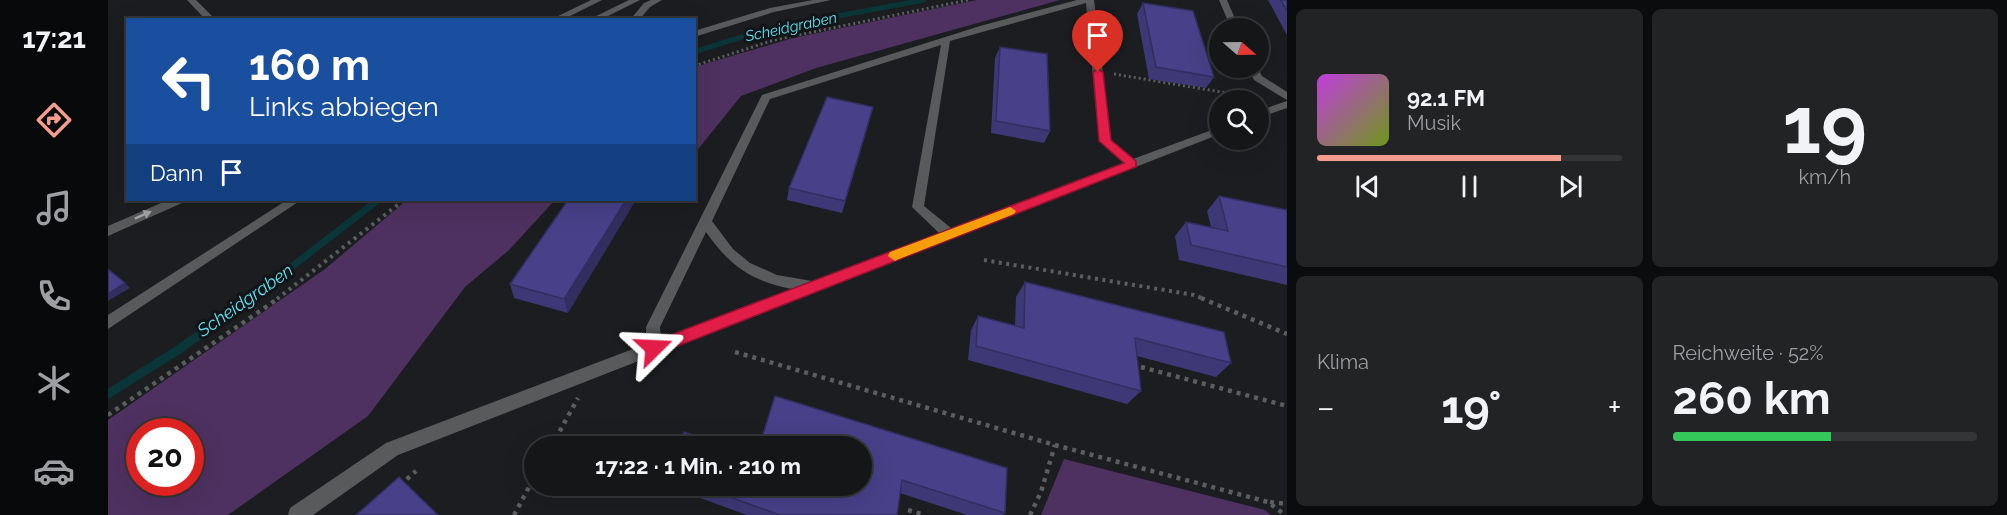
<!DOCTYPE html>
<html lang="de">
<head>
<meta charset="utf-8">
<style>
	:root { --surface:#141618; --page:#212325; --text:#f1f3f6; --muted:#9d9fa2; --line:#333537; --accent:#f49d8d }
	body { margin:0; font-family:Raleway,sans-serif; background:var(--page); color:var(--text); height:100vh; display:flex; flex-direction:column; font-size:22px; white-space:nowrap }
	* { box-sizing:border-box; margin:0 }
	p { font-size:20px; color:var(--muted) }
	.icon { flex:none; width:33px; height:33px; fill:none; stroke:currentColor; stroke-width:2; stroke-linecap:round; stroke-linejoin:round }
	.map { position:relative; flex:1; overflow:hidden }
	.sheet { display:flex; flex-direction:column; gap:9px; padding:9px; background:#0b0c0d; width:720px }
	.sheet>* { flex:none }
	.top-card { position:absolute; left:18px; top:18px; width:570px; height:183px; border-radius:0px; box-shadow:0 6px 24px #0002,0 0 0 2px var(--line); background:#1a4fa0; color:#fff; overflow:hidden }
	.needle { width:39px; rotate:110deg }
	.tools { position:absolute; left:1101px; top:18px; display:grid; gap:12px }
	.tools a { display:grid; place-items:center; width:60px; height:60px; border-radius:50%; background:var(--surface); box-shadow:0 6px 24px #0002,0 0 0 2px var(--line); font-size:30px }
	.speed { position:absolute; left:18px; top:418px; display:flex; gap:12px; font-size:30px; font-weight:700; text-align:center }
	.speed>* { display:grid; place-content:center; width:78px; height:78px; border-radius:50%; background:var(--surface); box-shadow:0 6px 24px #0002,0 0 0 2px var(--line); line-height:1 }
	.speed .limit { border:9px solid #d22; background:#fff; color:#111 }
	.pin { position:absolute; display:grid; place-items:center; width:51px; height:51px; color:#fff; margin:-62px -26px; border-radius:50% 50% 50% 0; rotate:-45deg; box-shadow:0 0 6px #0007 }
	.pin .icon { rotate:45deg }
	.me { position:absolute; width:66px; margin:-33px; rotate:69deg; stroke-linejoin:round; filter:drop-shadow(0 0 4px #0008) }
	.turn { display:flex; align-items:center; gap:21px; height:126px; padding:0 24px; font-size:27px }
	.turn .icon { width:78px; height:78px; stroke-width:2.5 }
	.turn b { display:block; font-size:42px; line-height:51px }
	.then { display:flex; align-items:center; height:57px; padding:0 24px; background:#0003; gap:12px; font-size:22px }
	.big { font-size:45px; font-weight:700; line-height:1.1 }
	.sheet .card { flex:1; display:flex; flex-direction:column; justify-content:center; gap:9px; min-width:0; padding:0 21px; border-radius:9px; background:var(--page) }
	.sheet .dial { align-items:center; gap:0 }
	.dial b { font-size:78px; line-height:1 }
	.song { display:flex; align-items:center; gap:18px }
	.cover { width:72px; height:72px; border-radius:9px; background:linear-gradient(135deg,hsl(290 70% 55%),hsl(80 70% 35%)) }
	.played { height:6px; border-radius:3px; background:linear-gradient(90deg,var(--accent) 80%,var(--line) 80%) }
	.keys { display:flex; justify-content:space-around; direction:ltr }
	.heat { display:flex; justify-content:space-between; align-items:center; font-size:33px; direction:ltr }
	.charge { height:9px; border-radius:4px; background:linear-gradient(90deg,#34c759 52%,var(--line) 0) }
	.sheet .tiles { flex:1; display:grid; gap:9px; grid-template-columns:repeat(2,1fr) }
	.trip { position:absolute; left:416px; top:436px; width:348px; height:60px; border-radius:30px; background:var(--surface); box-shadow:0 6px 24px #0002,0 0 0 2px var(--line); font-weight:700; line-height:60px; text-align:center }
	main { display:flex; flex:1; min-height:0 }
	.tabs { display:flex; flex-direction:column; width:108px; justify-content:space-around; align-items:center; background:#08090a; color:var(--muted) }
	.tabs .icon { width:42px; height:42px }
	.tabs .current { color:var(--accent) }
	.tabs b { font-size:27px; color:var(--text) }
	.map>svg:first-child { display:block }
</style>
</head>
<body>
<main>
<nav class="tabs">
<b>17:21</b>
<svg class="icon current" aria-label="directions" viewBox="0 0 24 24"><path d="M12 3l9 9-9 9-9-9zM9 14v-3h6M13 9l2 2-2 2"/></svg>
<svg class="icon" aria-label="music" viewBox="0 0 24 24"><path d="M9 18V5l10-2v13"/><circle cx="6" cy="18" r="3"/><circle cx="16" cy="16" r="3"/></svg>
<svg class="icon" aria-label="phone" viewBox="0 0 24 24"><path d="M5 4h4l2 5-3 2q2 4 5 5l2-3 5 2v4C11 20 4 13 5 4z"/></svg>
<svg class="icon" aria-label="climate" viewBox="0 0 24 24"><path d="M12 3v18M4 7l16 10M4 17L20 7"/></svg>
<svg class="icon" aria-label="car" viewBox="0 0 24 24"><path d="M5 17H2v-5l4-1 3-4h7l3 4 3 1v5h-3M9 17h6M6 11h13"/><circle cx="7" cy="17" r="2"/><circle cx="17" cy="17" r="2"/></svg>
</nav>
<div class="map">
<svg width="1179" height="515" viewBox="0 0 1179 515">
	<rect width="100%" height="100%" fill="#1b1d20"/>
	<!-- green -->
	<path fill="#4f3161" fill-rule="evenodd" d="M869,0H952L708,68L633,96L587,153V67L685,38Z
		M299,200H447L401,250L357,287L260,416L120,515H0V420L217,269ZM32,432H82V483H32Z
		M956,459L1157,510L1163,515H933Z"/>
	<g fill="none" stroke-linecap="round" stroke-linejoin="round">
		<!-- stream-far2 -->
		<path stroke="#0a363a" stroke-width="5" d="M586,52L659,29L816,0"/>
		<!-- stream-far1 -->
		<path stroke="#0a363a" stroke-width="7" d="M142,299L270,200"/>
		<!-- stream -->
		<path stroke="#0a363a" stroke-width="9" d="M0,394L70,350L144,298"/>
		<!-- path-far2 -->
		<path stroke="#5b5d5f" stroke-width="3" stroke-dasharray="2 3" stroke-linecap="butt" d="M586,66L666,40L860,0
			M1006,74L1149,98"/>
		<!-- path-far1 -->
		<path stroke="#5b5d5f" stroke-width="4" stroke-dasharray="3 4.5" stroke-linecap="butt" d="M876,260L1086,295L1096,299
			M169,299L296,200"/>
		<!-- path -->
		<path stroke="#5b5d5f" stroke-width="4.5" stroke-dasharray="4 5" stroke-linecap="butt" d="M1093,298L1179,334
			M627,352L947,445L1160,502L1177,515
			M1033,367L1179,406
			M0,415L171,298
			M443,447L470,398
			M292,485L308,471
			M1162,502L1179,504
			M800,510L817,515
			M406,515L426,478
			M922,515L933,492L947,445"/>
		<!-- lane -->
		<path fill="#585a5b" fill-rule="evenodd" d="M79,0H88L108,20H98Z
			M483,0H494L454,20H442Z
			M521,0H532L492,20H480Z
			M543,0H554L542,7L531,20H522L536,3Z
			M705,0H723L666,12L586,37V31L662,8Z
			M969,0H986L1003,140L1025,159L1112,127V134L290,455L205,515H180L182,508L278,443L538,344V327L654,95L872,26ZM978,3L991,141L1015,163L843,228L816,206L842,41ZM833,45L804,207L831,233L704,281L669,275L642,263L625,249L604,221L662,99ZM598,232C622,266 643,281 684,289L553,339L552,327Z
			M1111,0H1119L1131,28H1123Z
			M1140,68H1150L1154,76L1179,92V100L1146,80Z
			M1179,101V108L1150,118V111Z
			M60,200H76L74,203L0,236V226Z
			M179,200H193L0,329V315Z"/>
	</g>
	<!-- wall -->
	<path fill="#3e3876" d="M1160,0H1179V35Z
		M1035,3L1106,77L1098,88L1041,79L1029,14Z
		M892,47L942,131L936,143L883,133L887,58Z
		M762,119L734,213L679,200L681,188Z
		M1111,196L1179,210V285L1071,260L1067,236L1078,222L1103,227L1099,211Z
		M460,200V313L406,298L402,284Z
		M917,282L1123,363L1108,377L1029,356L1033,391L1019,404L860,360L863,330L870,316L907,326L908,297Z
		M667,396L897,513L895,515H859L792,493L789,515H639L559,486H753Z"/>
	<!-- shaded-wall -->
	<path fill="#322e60" d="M765,107L762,119L734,213L737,201Z
		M518,200H528L460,313L456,299Z
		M17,283L22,288L0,301V294Z"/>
	<!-- building -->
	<path fill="#484189" stroke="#322e60" stroke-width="1.5" d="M1173,0H1179V11Z
		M1035,3L1085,11L1106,77L1048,67Z
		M892,47L939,54L942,131L888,121Z
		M719,97L765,107L737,201L681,188Z
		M1111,196L1179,210V267L1083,245L1078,222L1120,231Z
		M460,200H518L456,299L402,284Z
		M0,269L17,283L0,294Z
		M917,282L1116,332L1123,363L1027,338L1033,391L868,346L870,316L916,328Z
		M667,396L899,468L897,513L794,480L789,515H672L591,486H753V447H651Z
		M576,432L620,447H569Z
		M291,477L330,515H248Z"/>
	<!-- one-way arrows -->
	<defs><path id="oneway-solid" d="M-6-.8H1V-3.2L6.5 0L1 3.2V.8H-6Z" transform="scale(1.5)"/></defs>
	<use fill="#a3a4a6" href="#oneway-solid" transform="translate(35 215) rotate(-24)"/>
	<!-- route -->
	<path fill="#e11d48" stroke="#92132f" stroke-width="1.5" d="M990,69L995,72L1003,140L1028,161V167L552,353L546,354L541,353L539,348L541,343L1016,163L991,141L985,72Z"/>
	<!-- slow -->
	<path fill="#f59e0b" d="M902,207L908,211L906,214L791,259L787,261L780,256L782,252Z"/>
	<g text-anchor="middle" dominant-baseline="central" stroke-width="6" stroke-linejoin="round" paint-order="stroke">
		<!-- far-water labels -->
		<g font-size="15" font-style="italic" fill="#5ee3f1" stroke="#121417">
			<text transform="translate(683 27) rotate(-12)">Scheidgraben</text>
		</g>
		<!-- water labels -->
		<g font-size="18" font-style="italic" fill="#5ee3f1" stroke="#121417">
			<text transform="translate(137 300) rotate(-35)">Scheidgraben</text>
		</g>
	</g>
</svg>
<div class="tools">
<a><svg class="needle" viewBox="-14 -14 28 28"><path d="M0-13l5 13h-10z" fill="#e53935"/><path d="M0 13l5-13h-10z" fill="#9d9fa2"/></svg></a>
<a><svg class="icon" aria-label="search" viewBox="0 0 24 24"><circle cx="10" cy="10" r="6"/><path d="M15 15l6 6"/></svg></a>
</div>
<div class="speed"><div class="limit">20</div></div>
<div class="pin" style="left:990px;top:72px;background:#d93025"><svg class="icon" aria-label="arrive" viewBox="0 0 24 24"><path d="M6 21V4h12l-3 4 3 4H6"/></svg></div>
<svg class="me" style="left:546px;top:348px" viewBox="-20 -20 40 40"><path d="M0-17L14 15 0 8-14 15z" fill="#e11d48" stroke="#fff" stroke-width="4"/></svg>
<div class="trip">17:22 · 1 Min. · 210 m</div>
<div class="top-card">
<div class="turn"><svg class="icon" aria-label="left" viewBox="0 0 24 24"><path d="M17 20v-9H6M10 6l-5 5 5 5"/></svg><div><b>160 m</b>Links abbiegen</div></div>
<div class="then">Dann<svg class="icon" aria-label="arrive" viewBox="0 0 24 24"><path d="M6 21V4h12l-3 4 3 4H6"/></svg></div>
</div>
</div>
<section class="sheet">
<div class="tiles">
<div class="card">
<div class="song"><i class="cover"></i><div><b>92.1 FM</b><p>Musik</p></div></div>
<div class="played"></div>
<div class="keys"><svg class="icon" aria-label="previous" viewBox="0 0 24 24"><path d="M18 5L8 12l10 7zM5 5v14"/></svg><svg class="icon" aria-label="pause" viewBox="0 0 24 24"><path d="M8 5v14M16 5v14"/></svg><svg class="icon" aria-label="next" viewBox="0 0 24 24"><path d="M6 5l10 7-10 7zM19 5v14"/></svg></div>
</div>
<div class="card dial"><b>19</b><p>km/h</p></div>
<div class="card"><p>Klima</p>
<div class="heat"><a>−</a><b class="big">19°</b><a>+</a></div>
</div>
<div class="card"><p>Reichweite · 52%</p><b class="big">260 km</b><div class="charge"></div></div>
</div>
</section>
</main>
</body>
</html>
